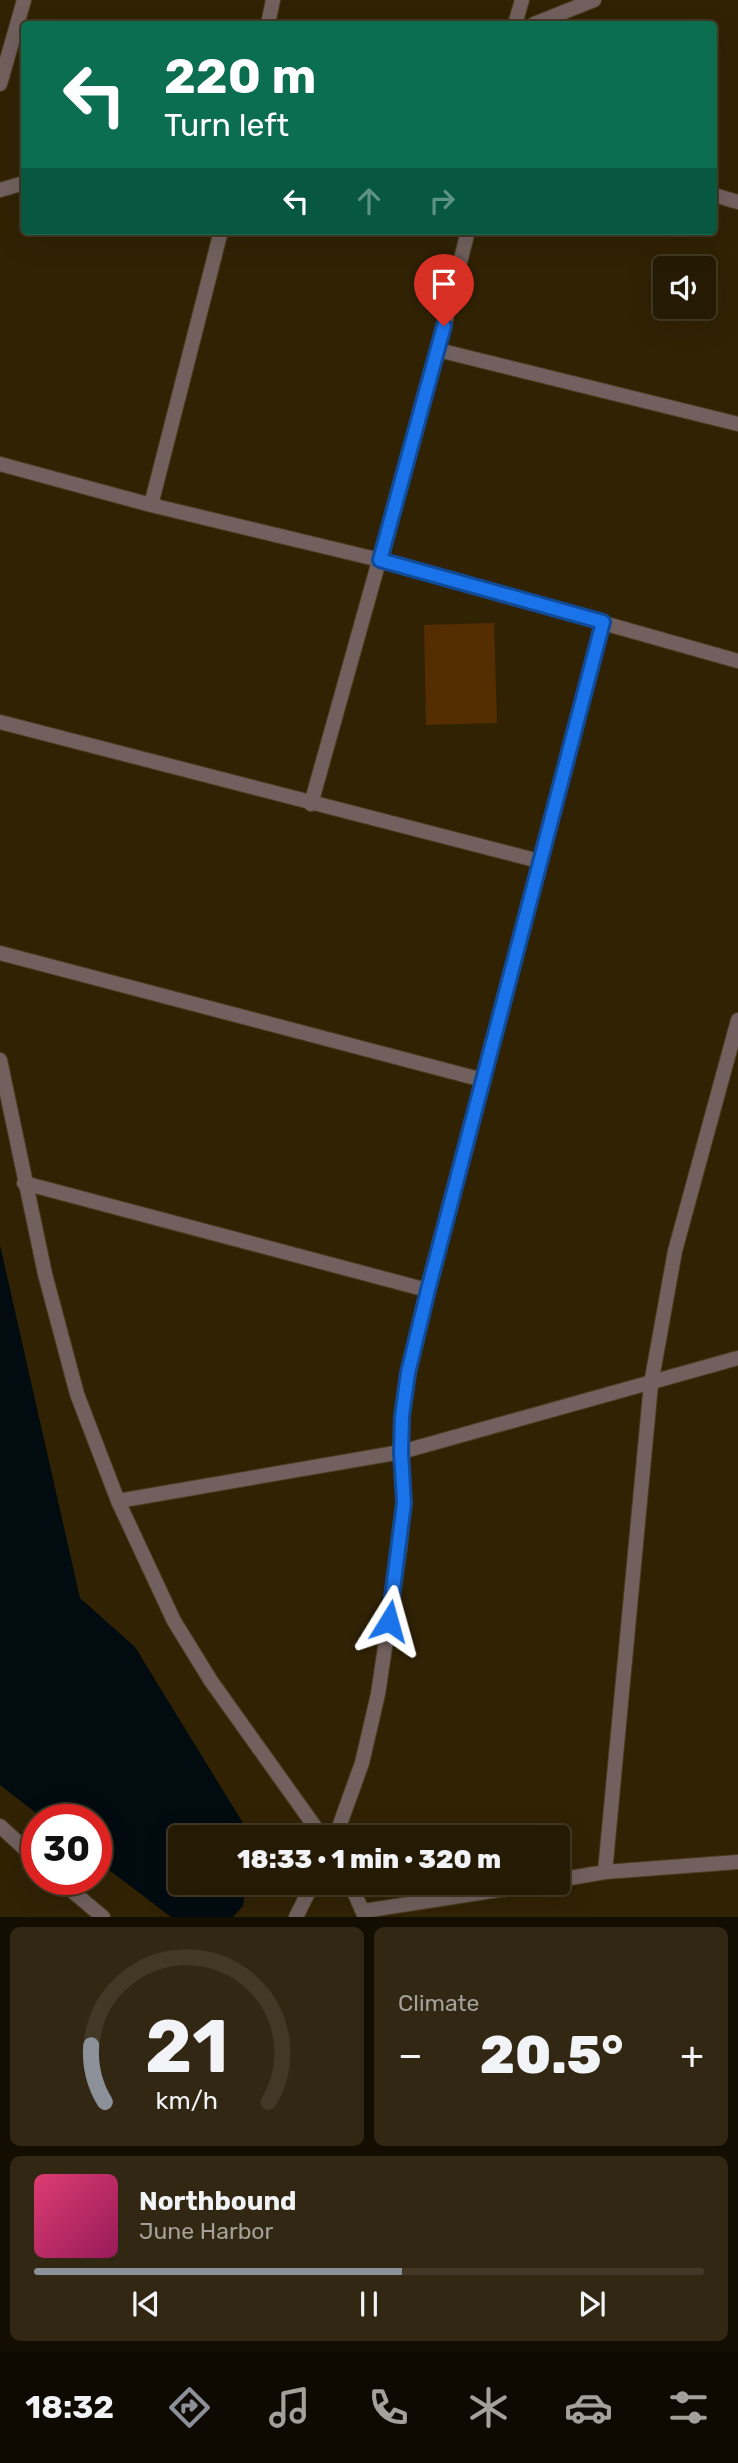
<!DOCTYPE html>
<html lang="en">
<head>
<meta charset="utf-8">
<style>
	:root { --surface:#251a03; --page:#312712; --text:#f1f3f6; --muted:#a3a19a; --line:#423825; --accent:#8c9099 }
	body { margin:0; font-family:Rubik,sans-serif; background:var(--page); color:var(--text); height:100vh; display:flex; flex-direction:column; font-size:26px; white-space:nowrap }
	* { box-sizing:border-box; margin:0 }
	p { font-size:23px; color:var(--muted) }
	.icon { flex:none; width:38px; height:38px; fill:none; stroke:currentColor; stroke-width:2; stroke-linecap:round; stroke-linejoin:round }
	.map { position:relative; height:1917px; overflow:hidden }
	.details { display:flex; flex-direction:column; gap:10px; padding:10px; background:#140e02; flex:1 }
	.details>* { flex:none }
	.hud { position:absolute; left:21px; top:21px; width:696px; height:214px; border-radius:7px; box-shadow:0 7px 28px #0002,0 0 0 2px var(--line); background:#0b6e4f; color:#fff; overflow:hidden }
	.buttons { position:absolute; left:653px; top:256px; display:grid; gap:14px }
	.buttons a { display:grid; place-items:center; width:63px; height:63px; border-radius:7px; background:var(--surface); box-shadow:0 7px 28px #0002,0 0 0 2px var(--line); font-size:35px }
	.speed { position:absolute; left:21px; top:1804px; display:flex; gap:14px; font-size:35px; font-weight:700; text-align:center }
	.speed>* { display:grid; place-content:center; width:91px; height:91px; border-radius:50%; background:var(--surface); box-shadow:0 7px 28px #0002,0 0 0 2px var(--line); line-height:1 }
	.speed .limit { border:10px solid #d22; background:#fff; color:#111 }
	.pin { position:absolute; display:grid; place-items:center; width:60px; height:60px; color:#fff; margin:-72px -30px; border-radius:50% 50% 50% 0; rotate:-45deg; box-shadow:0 0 7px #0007 }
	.pin .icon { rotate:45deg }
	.me { position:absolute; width:77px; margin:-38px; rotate:8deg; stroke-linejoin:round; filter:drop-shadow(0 0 5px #0008) }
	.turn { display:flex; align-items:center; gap:24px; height:147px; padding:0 28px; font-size:32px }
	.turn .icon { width:91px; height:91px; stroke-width:2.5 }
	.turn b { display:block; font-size:49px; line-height:60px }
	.lanes { display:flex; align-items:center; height:66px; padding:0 28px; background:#0003; justify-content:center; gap:35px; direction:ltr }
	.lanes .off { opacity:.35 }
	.big { font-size:52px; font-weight:800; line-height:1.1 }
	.details .tile { flex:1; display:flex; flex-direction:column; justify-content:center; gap:10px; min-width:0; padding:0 24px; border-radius:10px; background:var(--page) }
	.details .dial { align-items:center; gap:0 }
	.dial svg { height:182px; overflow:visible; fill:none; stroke:var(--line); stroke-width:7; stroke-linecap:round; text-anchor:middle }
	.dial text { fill:var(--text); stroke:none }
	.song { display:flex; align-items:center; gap:21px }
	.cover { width:84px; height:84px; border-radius:10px; background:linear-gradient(135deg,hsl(340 70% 55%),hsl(330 70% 35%)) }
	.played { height:7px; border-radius:4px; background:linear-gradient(90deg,var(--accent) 55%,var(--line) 55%) }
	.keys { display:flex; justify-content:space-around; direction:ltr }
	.heat { display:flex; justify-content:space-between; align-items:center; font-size:38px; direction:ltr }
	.details .tiles { flex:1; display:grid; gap:10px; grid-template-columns:1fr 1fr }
	.tile:last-child { grid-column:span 2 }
	.trip { position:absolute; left:168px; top:1825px; width:402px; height:70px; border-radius:7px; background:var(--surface); box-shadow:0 7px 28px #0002,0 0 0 2px var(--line); font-weight:800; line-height:70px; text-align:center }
	.menu { display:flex; height:112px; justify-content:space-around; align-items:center; background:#0f0a01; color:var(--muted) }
	.menu .icon { width:49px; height:49px }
	.menu .selected { color:var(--accent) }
	.menu b { font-size:32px; color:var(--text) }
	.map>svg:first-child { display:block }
</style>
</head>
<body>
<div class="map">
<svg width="738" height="1917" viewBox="0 0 738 1917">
	<rect width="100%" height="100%" fill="#312204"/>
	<!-- water -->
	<path fill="#020c10" d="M0,1245L80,1598L135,1647L251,1836V1838H180V1883H246L243,1906L233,1917H171L96,1860V1820H45L0,1785Z"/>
	<!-- building -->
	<path fill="#542d00" d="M494,623L497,723L426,725L424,625Z"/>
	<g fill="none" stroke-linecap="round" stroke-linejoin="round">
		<defs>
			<path id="lane" d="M0,1826L37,1860
				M59,1880L103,1917"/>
			<path id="street" d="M268,24L273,0
				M515,24L522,0
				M534,24L594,0
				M0,84L24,0
				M0,190L24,183
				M714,195L738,202
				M438,350L738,424
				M0,464L151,505L380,560L738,661
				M151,505L221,231
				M0,722L539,861
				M311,804L438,350L468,231
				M0,953L483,1080
				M0,1060L45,1274L77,1394L118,1501L174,1621L211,1681L323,1838
				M24,1183L427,1290
				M118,1501L401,1452L738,1358
				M335,1838L362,1763L378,1694L400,1547L404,1503L401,1452L402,1416L409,1373L427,1290L603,622
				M605,1872L651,1384L675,1251L738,1020
				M558,1880L605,1872L738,1862
				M350,1883L365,1917
				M364,1911L544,1883
				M296,1917L313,1883"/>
		</defs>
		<!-- lane casing -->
		<use href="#lane" stroke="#4c3e22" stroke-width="16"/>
		<!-- street casing -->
		<use href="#street" stroke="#4c3e22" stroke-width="16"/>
		<!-- lane -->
		<use href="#lane" stroke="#71605e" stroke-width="14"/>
		<!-- street -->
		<use href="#street" stroke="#71605e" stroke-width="14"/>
	</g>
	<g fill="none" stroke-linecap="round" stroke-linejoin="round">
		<defs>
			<path id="route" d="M389,1621L404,1503L401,1452L402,1416L408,1373L428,1290L603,622L380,560L444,326"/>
		</defs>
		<!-- route casing -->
		<use href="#route" stroke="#114b97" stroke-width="18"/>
		<!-- route -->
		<use href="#route" stroke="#1a73e8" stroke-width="12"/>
	</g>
</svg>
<div class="buttons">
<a><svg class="icon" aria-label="sound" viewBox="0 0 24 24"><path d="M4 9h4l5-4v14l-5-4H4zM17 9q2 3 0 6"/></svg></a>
</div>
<div class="speed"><div class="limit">30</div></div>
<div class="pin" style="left:444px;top:326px;background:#d93025"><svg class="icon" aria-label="arrive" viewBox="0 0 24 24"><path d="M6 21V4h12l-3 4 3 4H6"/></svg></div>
<svg class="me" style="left:389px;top:1621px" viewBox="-20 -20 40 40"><path d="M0-17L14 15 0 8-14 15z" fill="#1a73e8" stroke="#fff" stroke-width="4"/></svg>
<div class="trip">18:33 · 1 min · 320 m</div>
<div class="hud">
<div class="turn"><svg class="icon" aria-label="left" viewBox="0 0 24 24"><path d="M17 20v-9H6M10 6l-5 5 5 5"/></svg><div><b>220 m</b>Turn left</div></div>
<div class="lanes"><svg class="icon" aria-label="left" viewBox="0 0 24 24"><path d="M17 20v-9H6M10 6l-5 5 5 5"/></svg><svg class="icon off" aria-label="ahead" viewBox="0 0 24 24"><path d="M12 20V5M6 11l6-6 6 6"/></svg><svg class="icon off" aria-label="right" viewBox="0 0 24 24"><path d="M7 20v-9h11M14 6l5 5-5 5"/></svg></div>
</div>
</div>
<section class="details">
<div class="tiles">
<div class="tile dial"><svg viewBox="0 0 100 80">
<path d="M14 69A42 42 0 1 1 86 69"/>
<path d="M14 69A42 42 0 0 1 8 44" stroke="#8c9099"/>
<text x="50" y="56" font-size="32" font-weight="700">21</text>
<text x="50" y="72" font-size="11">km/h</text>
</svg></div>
<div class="tile"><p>Climate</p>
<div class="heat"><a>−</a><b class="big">20.5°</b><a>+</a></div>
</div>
<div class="tile">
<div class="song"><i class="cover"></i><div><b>Northbound</b><p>June Harbor</p></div></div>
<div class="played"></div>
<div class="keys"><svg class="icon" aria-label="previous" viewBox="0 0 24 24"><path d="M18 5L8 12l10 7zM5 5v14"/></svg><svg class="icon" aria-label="pause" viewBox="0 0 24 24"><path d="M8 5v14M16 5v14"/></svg><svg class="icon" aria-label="next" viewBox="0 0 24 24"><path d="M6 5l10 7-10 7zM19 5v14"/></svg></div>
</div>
</div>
</section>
<nav class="menu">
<b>18:32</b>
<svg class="icon selected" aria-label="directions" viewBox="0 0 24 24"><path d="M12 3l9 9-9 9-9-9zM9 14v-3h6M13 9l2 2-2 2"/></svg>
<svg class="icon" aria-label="music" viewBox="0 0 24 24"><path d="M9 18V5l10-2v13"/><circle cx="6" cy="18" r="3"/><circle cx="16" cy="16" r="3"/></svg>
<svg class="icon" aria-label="phone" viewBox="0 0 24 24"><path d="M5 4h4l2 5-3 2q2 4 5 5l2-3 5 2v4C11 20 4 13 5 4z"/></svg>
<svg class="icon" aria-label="climate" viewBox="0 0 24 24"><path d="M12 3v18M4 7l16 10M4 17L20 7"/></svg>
<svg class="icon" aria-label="car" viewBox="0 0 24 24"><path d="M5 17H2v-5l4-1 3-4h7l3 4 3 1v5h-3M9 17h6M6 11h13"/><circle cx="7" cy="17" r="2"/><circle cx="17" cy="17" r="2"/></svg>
<svg class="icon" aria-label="filters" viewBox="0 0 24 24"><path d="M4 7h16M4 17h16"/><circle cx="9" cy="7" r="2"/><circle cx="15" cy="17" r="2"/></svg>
</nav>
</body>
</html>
